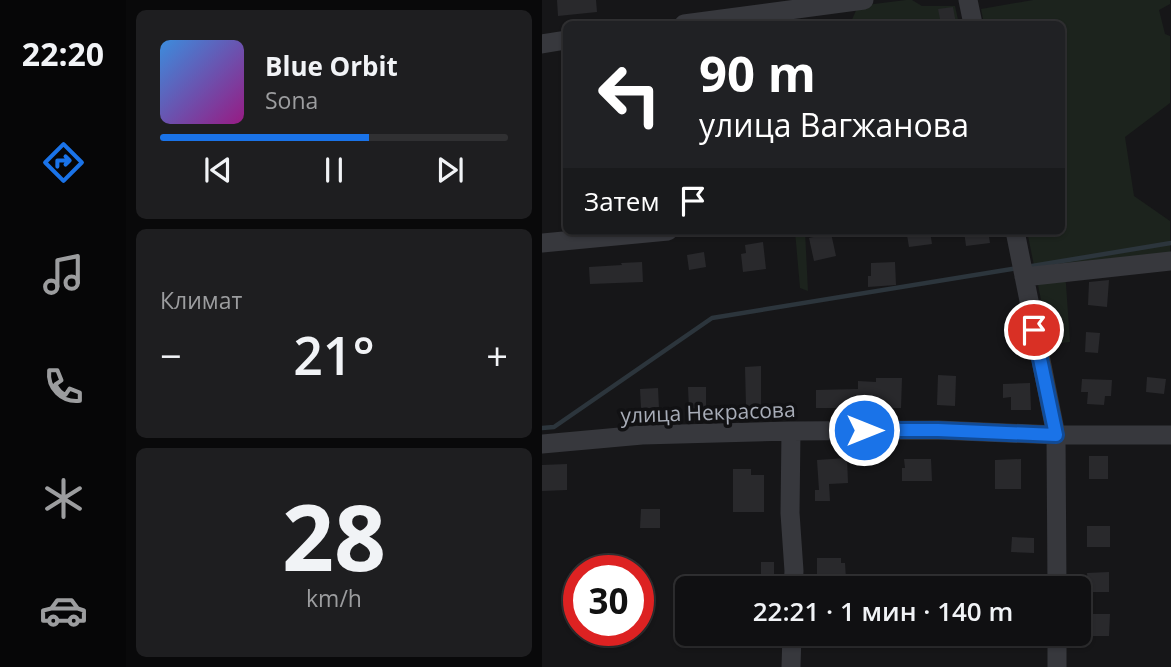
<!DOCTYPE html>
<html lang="ru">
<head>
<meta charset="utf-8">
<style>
	:root { --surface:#101012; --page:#1e1e20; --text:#f1f3f6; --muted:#9c9d9f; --line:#303032; --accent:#1a73e8 }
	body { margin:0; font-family:"Open Sans",sans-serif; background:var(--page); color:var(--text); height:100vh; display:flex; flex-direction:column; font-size:26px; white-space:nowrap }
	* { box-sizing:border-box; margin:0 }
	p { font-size:23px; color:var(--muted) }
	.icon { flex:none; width:38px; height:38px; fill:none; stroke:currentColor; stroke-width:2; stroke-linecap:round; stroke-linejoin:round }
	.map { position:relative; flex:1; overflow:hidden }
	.details { display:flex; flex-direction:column; gap:10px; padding:10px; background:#09090a; width:416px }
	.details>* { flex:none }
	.guide { position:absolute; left:21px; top:21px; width:502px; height:214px; border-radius:10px; box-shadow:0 2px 5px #0004,0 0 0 2px var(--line); background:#202124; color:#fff; overflow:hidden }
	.speed { position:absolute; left:21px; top:555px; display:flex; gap:14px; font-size:35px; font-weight:700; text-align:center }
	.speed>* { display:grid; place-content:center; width:91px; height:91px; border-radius:50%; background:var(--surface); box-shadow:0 2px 5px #0004,0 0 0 2px var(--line); line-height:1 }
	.speed .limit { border:10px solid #d22; background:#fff; color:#111 }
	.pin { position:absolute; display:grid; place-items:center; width:60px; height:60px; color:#fff; margin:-30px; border:4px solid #fff; border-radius:50%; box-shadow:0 2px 7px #0007 }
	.me { position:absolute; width:77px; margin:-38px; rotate:90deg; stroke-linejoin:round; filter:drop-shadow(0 0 5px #0008) }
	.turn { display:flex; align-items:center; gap:24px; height:147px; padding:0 21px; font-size:32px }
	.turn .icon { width:91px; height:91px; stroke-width:2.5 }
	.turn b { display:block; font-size:49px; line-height:60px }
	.then { display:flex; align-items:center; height:66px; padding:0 21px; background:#0003; gap:14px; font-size:26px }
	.big { font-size:52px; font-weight:600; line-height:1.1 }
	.details .card { flex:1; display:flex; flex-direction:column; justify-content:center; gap:10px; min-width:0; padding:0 24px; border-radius:10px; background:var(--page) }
	.details .dial { align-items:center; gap:0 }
	.dial b { font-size:91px; line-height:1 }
	.song { display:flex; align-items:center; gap:21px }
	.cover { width:84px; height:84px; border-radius:10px; background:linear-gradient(135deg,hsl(210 70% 55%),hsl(310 70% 35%)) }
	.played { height:7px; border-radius:4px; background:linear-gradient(90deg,var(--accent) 60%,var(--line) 60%) }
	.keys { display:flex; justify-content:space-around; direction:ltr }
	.heat { display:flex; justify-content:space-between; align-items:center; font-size:38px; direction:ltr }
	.trip { position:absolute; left:133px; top:576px; width:416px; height:70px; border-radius:10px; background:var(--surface); box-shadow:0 2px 5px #0004,0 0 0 2px var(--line); font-weight:600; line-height:70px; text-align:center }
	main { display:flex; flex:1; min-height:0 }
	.dock { display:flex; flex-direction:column; width:126px; justify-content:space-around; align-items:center; background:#060607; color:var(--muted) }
	.dock .icon { width:49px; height:49px }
	.dock .active { color:var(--accent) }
	.dock b { font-size:32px; color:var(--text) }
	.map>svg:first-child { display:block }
</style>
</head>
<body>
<main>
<nav class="dock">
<b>22:20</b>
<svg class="icon active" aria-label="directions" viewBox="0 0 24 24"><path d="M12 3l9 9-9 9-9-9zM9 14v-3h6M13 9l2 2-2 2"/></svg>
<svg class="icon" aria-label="music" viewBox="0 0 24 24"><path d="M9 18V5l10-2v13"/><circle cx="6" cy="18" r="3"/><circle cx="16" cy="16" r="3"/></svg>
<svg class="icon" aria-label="phone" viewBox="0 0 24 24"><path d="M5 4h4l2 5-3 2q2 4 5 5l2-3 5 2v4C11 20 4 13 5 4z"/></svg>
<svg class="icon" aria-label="climate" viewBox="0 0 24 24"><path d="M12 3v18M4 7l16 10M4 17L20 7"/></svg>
<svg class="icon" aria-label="car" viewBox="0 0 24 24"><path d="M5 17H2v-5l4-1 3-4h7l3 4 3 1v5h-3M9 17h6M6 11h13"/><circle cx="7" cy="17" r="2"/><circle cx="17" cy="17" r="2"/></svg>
</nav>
<section class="details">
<div class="card">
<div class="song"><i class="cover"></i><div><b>Blue Orbit</b><p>Sona</p></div></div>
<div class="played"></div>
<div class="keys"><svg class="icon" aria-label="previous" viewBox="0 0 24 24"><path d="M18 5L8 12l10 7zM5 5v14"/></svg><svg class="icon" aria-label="pause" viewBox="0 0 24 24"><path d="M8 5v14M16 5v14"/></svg><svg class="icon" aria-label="next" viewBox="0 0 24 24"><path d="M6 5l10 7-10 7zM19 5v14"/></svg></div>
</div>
<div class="card"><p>Климат</p>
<div class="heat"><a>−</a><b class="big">21°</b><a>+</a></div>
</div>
<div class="card dial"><b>28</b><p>km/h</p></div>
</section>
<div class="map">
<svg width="629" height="667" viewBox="0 0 629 667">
	<rect width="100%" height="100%" fill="#161618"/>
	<!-- green -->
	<path fill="#1c231d" d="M364,0H370L380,6H413L417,24H308L316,6Z
		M491,0H628V4L617,10L623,34L628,36V103L583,137L592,196L628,221V254L523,270L528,342L508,344L485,231H520V24H442L439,9Z
		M253,231H263L266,291L258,288Z"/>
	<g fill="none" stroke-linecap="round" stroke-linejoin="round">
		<!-- stream -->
		<path stroke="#2c353c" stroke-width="4.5" d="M484,267L629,243
			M0,428L12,427L170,318L476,268"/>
	</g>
	<!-- building -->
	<path fill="#29292c" d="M15,0H54L55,12L16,16Z
		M411,7L414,24H399L396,9Z
		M370,231H388L390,244L367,247L365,235L371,234Z
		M422,231H446L448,243L424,246Z
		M289,233L294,256L272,261L267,238Z
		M221,242L224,269L201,272L199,254L204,253L203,245Z
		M162,252L164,267L147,270L145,255Z
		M100,262L101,282L48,284L47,267L80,265L79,263Z
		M353,262L354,285L326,287V276H329V263Z
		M567,280L565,307L546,305L547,282Z
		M544,332L558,333L556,353L543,352Z
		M219,366V406H204L203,367Z
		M396,375L414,376L413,406L395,405Z
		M605,377L624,379L622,394L604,392Z
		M334,378H360L359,408H274V390L316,389V381L334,382Z
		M540,379L570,380L569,396H563L562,405L545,404L546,392H539Z
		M488,383L489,410H469V397L461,398V384Z
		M146,387H164V408L147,409Z
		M116,388L117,408H99L98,389Z
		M547,456H566V479H547Z
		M305,458L306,483L287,484L288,501H273V490H277L275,460Z
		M362,459H389L390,481H360V468H363Z
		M479,459V489H453V460Z
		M25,464V490L0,491V465Z
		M191,469H209V475H222V512H191Z
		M99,509H118V528H98Z
		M545,526H568V547H545Z
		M470,537L492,538V553L469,552Z
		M275,558H299V563H303L304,579L275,580Z
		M219,562H232V587L219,586Z
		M567,572V592H546L545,573Z
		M545,614H568L567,636H545Z"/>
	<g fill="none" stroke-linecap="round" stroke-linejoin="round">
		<!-- minor -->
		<path stroke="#37383d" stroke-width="19" d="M426,0L431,24
			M142,24L322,0
			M0,44L24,40
			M473,231L514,435L515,588
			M0,243L126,231
			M482,277L629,261
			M249,431L248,513L252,571L251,588
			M0,444L100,435L249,431L396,430L514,435H629
			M515,634V667
			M249,667L250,634"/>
	</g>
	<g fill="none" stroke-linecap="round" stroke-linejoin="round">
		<defs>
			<path id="route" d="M322,430H396L514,435L492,330"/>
		</defs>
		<!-- route casing -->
		<use href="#route" stroke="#114b97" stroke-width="18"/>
		<!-- route -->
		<use href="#route" stroke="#1a73e8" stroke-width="12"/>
	</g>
	<g text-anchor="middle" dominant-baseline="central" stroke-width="7" stroke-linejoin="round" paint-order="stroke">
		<!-- street labels -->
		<g font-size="21" fill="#a8adb8" stroke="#111113">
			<text transform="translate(166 412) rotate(-2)">улица Некрасова</text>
		</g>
	</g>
</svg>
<div class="speed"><div class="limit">30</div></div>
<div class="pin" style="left:492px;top:330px;background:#d93025"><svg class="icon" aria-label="arrive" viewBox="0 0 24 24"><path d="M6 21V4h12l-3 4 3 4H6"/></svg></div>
<svg class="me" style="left:322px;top:430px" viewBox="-20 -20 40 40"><circle r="17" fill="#1a73e8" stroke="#fff" stroke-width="3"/><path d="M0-11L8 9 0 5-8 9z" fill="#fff"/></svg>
<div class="trip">22:21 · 1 мин · 140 m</div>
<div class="guide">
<div class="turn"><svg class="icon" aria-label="left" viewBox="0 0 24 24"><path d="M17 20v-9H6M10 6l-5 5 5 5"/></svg><div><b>90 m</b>улица Вагжанова</div></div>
<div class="then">Затем<svg class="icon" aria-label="arrive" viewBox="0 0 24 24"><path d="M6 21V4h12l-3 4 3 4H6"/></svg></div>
</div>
</div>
</main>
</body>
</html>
